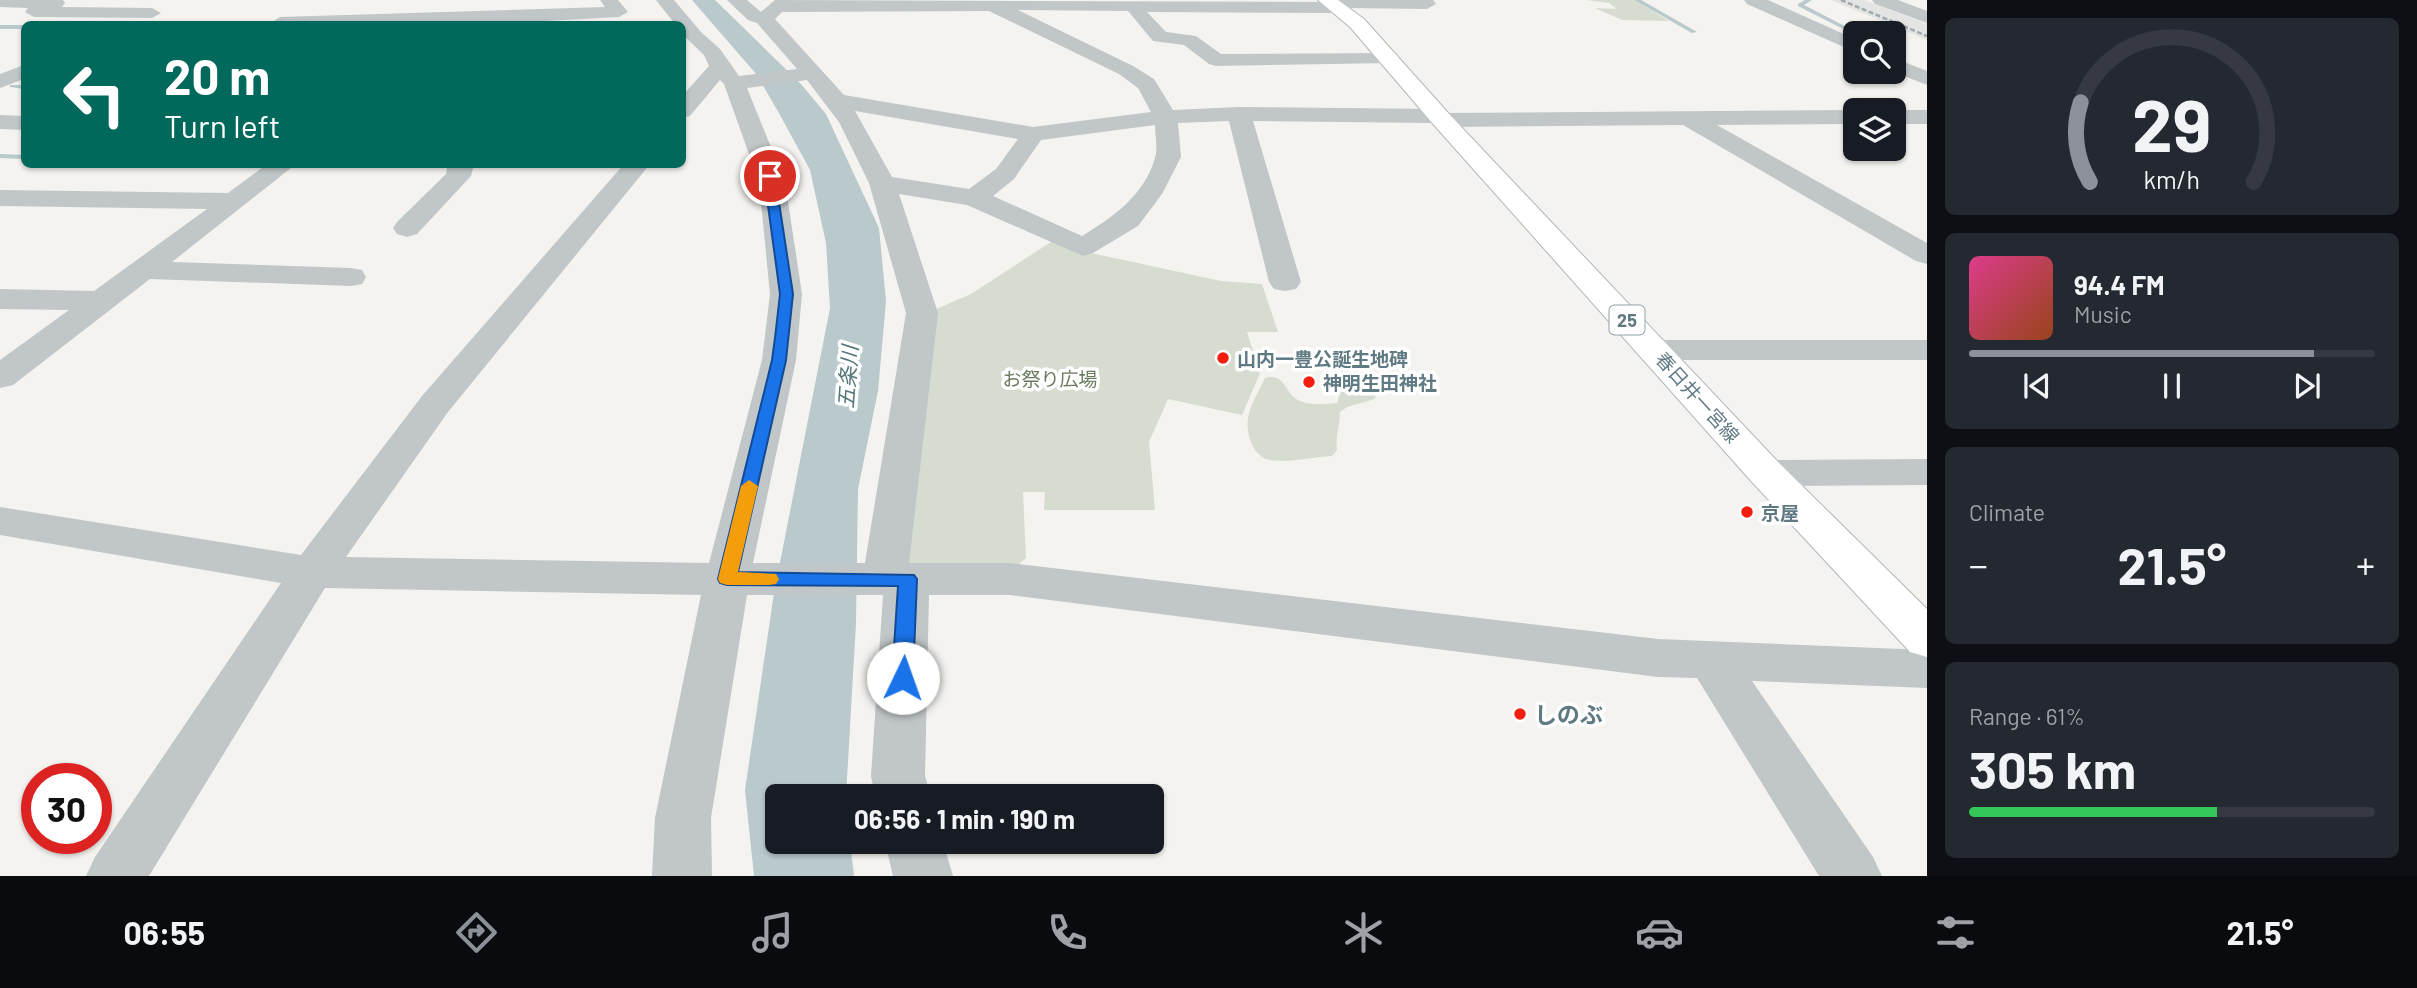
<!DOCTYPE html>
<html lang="en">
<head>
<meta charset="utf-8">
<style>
	:root { --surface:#171b24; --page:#242831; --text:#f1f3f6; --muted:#9ea1a6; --line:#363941; --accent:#8c9099 }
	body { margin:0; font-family:Barlow,"Noto Sans JP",sans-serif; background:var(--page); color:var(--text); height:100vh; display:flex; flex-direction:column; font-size:26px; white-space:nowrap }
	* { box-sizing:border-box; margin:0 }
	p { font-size:23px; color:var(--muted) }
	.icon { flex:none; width:38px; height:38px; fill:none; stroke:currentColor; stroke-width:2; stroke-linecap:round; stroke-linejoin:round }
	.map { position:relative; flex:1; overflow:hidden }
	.drawer { display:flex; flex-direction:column; gap:18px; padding:18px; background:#0d0f14; width:490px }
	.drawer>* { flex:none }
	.top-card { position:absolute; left:21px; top:21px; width:665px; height:147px; border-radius:10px; box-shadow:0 2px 5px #0004; background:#00695c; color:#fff; overflow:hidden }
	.controls { position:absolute; left:1843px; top:21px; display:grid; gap:14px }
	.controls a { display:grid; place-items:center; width:63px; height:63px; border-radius:10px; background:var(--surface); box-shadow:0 2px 5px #0004; font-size:35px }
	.speed { position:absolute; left:21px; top:763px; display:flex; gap:14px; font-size:35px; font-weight:700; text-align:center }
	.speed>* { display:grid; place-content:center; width:91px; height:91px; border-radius:50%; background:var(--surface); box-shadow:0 2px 5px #0004; line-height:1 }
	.speed .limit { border:10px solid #d22; background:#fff; color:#111 }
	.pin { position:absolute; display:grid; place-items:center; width:60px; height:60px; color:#fff; margin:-30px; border:4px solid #fff; border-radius:50%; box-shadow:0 2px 7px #0007 }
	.me { position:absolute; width:77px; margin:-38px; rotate:3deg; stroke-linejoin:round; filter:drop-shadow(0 0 5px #0008) }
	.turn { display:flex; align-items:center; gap:24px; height:147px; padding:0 28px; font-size:32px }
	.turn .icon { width:91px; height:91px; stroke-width:2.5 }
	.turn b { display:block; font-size:49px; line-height:60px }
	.big { font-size:52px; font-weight:700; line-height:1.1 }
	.drawer .card { flex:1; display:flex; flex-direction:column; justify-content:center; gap:10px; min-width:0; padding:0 24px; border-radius:10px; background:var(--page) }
	.drawer .dial { align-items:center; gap:0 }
	.dial svg { height:182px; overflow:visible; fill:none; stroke:var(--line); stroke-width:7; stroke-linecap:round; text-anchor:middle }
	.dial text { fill:var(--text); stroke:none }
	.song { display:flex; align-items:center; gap:21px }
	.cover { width:84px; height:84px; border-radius:10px; background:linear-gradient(135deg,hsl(330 70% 55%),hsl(20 70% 35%)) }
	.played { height:7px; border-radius:4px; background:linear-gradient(90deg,var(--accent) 85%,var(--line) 85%) }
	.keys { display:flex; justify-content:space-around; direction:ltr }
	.heat { display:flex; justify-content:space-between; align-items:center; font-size:38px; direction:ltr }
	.charge { height:10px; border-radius:5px; background:linear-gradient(90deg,#34c759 61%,var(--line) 0) }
	.trip { position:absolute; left:765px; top:784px; width:399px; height:70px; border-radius:10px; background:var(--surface); box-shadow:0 2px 5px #0004; font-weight:700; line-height:70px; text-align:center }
	.dock { display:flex; height:112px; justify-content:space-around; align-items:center; background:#090b0e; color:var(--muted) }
	.dock .icon { width:49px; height:49px }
	.dock .current { color:var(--accent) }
	.dock b { font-size:32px; color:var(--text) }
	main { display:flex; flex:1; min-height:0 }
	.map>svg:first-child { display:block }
</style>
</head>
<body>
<main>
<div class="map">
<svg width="1927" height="876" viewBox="0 0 1927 876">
	<rect width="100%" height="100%" fill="#f4f3ef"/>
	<!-- built -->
	<path fill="#e4e5e3" d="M1831,0H1864L1927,24V40Z"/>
	<!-- green -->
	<path fill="#d6dcd0" d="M1586,0H1634L1669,21L1622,20L1595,8L1617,9L1609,3Z
		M1054,240L1077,250L1221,281L1262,284L1278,332H1247L1260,373L1242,415L1168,399L1149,442L1155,510H1044L1045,492H1023L1026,558L1013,569L912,568L900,555L934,310L971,294Z
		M1336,362C1359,363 1365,374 1377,391L1375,399L1347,407L1340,412C1340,426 1335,436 1337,450L1332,456C1312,457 1289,463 1270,460C1252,457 1244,430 1249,414C1252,402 1259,390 1265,378C1284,373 1284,390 1296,399C1307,406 1324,404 1337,403L1340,393L1346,386L1333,367Z"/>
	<!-- water -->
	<path fill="#bac9cc" d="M692,0H715L800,83L826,114L879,228L886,301L878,391L858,489L856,623L846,796H777V842H850L854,876H754L745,790L774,593L830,308L826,243L810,170L780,115L757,75Z"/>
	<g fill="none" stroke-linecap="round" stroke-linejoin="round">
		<!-- stream -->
		<path fill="#bac9cc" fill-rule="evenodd" d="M1634,0H1641L1697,32L1692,33Z
			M1805,0H1812L1804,5L1858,33L1853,34L1798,6V4Z
			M0,25H24V29H0Z
			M10,85H24V89L10,87Z
			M0,154L24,155V159L0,158Z"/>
		<defs>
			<path id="major" d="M1318,0H1338L1364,19L1450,115L1780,464L1927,609V657L1910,652L1752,482L1434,125L1350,27Z"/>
		</defs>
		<!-- major casing -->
		<use href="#major" stroke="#b1b8ba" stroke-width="2"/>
		<!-- minor -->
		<path fill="#c1c6c8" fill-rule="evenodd" d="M0,0H63L65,3L62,7L152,8L161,13L152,18L34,17L25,12L28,8L0,7Z
			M600,0H618L628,12L619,17L487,24L271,23L280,17L605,7Z
			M656,0H674L701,32L720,49L739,76L797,69L757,23L748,20L727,0H747L761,12L775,0L1322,2L1324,0H1433L1436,4L1427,9L1347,8L1338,13L1147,12L1166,32L1196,36L1221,54L1396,53L1399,57L1396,61L1389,63L1216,66L1209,64L1184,45L1153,41L1128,11L1018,10L1133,66L1154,79L1173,110L1239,107L1438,109L1447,113L1855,110H1856L1855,124L1717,125L1927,243V264L1916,261L1683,125L1442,127L1432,123L1253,121L1301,282L1296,289L1285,291L1274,289L1269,282L1229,121L1178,123L1181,157L1162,194L1138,226L1093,253L1083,256L967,205L899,194L938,313L909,563H1010L1658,639L1927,650V688L1752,681L1873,857L1882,876H1819L1697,678L1658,677L1010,595H929L925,776L931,796H875L871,776L883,595H747L711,818L712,876H652L655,818L701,595L325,588L149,876H86L95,857L281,583L0,535V507L301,555L422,396L624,164H650L448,412L346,557L709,563L762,360L770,294L759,182L724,84L720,80L690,116L682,118V96L709,66L704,55L682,34V24H675ZM989,11L1119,74L1138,88L1151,112L1033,127L844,95L775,19L782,12ZM807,80L839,122L869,183L906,313L865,563H753L796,360L802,294L785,182L747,88ZM855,111L1018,139L996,169L969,189L892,177ZM1155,125C1155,135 1158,149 1155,158C1144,196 1113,217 1082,236L993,196L1014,179L1041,140Z
			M1744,0H1768L1855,39V52L1747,4Z
			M1872,0H1898L1927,11V23L1875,4Z
			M1894,58L1927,71V85L1894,72Z
			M24,65V79L0,88V74Z
			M1894,110H1927V124H1894Z
			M0,115L24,116V130L0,129Z
			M267,164H296L172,262L351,268L362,270L366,277L362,284L351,286L150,279L13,385L0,388V360L69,310L0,309V289L94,291L207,209L0,206V190L228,193Z
			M448,164H474L471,176L417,234L407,237L397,234L393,228L397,222L446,174Z
			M1655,340H1927V360H1655L1643,357L1638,350L1643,343Z
			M1927,459V485L1766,486L1752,482L1746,473L1752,464L1766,460Z
			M885,842H943L953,876H893Z"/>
		<!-- major -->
		<use href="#major" fill="#fff" fill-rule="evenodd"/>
		<!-- rail -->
		<path stroke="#9fa8ac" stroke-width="2.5" stroke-dasharray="5 2.5" stroke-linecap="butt" d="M1841,0L1927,36"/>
	</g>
	<!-- route -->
	<path fill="#1a73e8" stroke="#114b97" stroke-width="2" d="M770,173L775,176L793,294L786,360L738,572L914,575L917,579L913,678L910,683L903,686L895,683L892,678L898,586L727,585L720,583L718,579L772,360L775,338L780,294L764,176Z"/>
	<!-- slow -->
	<path fill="#f59e0b" d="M749,480L758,486L738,572L776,574L779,579L776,584L769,585H727L720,583L718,579L741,486Z"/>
	<!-- markers -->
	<g fill="#f41e0f" stroke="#fff" stroke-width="2.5">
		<circle cx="1223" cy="358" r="7"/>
		<circle cx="1309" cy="382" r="7"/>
		<circle cx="1747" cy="512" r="7"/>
		<circle cx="1520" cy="714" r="7"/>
	</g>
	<g text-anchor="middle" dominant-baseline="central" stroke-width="7" stroke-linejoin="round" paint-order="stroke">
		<!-- shield labels -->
		<rect fill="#fff" stroke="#90a2a8" stroke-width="2" x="1609.5" y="305.5" width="35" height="29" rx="5"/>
		<g font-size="18" font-weight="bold" fill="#607a83">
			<text x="1627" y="320">25</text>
		</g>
		<!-- poi labels -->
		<g font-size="19" font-weight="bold" fill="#607a83" stroke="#fff" text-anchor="start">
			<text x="1237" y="358">山内一豊公誕生地碑</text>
			<text x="1323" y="382">神明生田神社</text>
			<text x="1761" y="512">京屋</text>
		</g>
		<!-- park labels -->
		<g font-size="19" fill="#697a5f" stroke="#fff">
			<text x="1050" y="378">お祭り広場</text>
		</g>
		<!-- street labels -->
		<g font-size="19" fill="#607a83" stroke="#fff">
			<text transform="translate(1698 397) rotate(48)">春日井一宮線</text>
		</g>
		<!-- water labels -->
		<g font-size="21" font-style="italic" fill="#57777b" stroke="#fff">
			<text transform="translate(847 377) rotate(-86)">五条川</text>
		</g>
		<!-- near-poi labels -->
		<g font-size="23" font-weight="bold" fill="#607a83" stroke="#fff" text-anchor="start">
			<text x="1534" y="714">しのぶ</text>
		</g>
	</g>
</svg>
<div class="controls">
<a><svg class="icon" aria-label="search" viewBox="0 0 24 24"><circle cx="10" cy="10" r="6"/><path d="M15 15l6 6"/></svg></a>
<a><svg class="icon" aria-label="layers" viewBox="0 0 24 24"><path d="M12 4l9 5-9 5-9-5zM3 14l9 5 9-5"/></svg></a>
</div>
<div class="speed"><div class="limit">30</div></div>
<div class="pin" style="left:770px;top:176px;background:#d93025"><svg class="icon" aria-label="arrive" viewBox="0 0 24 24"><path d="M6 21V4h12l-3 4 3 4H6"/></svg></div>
<svg class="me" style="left:903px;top:678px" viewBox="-20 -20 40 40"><circle r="19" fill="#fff"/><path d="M0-13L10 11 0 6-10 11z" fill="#1a73e8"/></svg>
<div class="trip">06:56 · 1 min · 190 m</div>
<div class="top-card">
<div class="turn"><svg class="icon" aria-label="left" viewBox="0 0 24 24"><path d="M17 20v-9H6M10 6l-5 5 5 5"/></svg><div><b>20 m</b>Turn left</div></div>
</div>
</div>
<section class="drawer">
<div class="card dial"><svg viewBox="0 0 100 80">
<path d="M14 69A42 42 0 1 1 86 69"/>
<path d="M14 69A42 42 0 0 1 10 34" stroke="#8c9099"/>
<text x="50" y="56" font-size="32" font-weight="700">29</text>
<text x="50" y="72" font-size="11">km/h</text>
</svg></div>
<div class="card">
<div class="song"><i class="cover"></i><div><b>94.4 FM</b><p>Music</p></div></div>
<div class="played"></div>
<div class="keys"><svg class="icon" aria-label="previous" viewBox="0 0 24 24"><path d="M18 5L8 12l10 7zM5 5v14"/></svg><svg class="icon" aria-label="pause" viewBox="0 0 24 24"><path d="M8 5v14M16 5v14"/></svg><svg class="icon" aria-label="next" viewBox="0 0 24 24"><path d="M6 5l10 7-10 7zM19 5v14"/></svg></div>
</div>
<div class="card"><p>Climate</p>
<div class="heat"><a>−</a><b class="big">21.5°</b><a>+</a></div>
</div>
<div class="card"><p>Range · 61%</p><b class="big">305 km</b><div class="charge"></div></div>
</section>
</main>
<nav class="dock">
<b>06:55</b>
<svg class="icon current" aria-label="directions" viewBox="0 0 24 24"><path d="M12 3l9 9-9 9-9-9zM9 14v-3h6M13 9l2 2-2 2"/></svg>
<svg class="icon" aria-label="music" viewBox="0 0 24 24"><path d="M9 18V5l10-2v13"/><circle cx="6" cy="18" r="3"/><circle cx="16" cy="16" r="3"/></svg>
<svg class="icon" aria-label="phone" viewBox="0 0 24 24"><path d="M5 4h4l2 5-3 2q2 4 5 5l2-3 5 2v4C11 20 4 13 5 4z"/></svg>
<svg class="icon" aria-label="climate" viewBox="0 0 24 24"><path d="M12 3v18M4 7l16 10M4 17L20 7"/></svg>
<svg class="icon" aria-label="car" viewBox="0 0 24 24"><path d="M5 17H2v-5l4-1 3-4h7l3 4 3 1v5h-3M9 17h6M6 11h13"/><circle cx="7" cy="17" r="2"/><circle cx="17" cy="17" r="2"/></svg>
<svg class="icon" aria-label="filters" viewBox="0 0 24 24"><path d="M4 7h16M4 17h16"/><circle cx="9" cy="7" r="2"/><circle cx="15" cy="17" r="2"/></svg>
<b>21.5°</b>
</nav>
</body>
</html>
